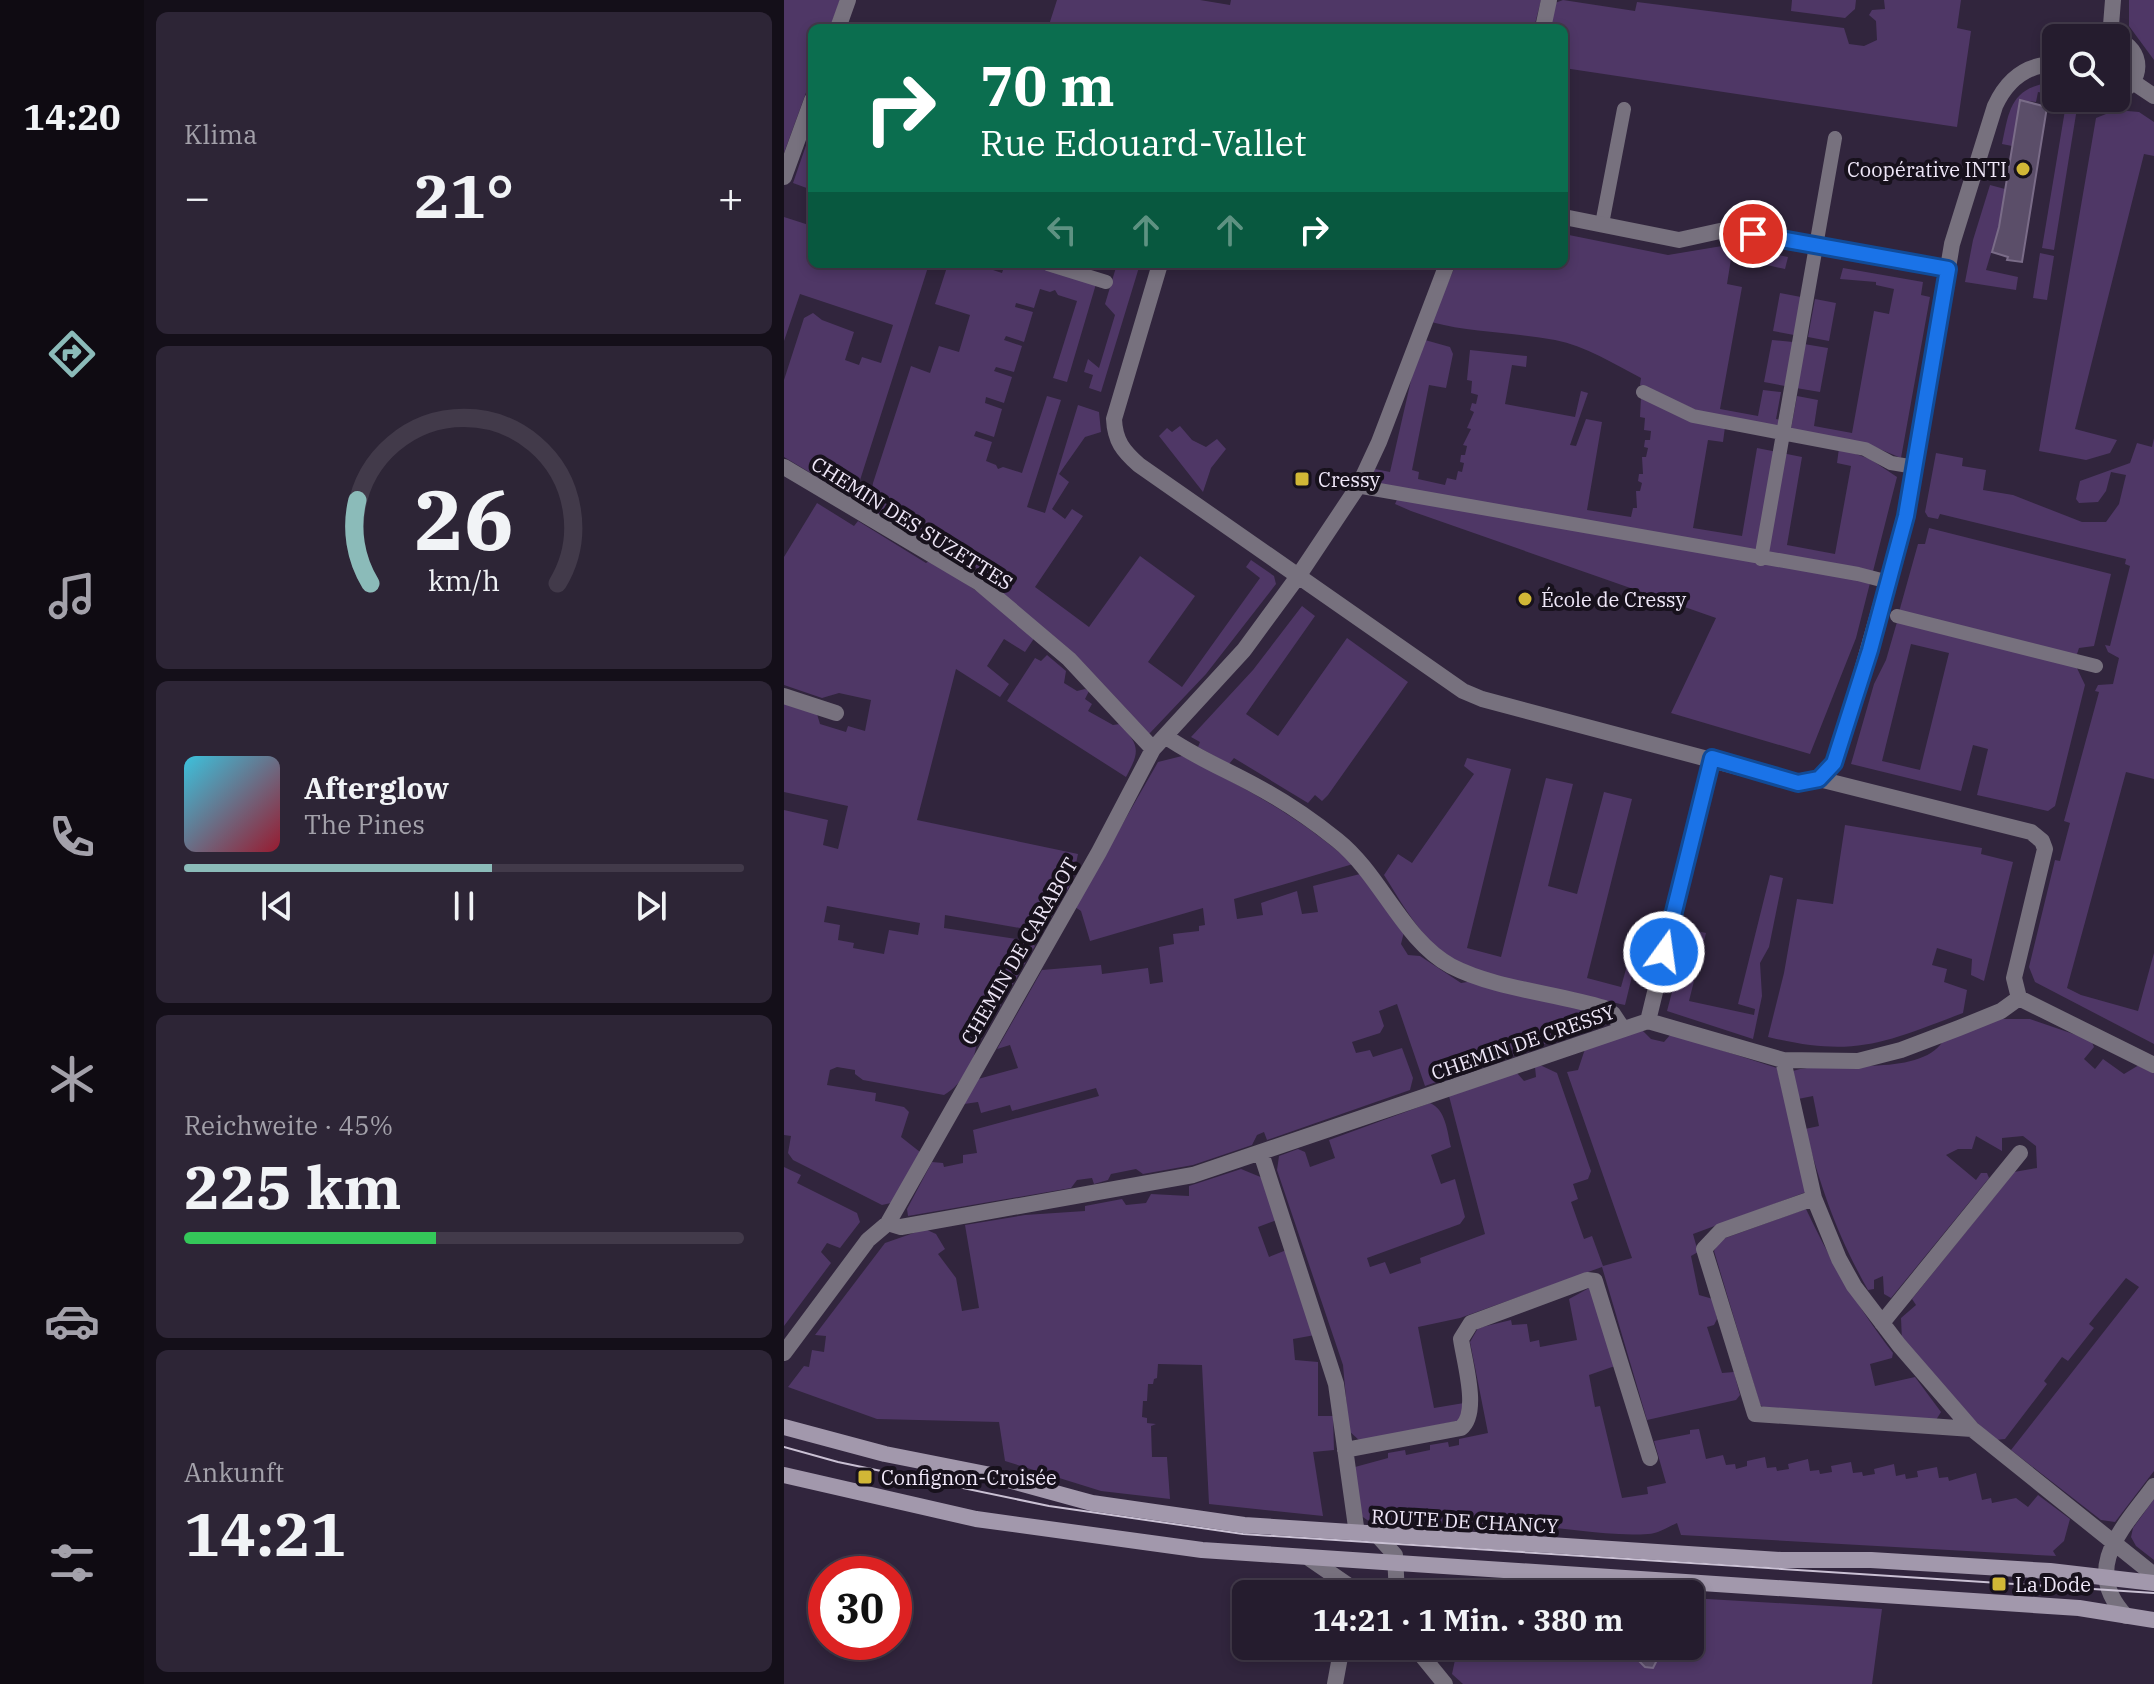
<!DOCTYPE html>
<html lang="de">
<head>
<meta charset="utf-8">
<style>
	:root { --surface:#251c2e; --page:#2d2536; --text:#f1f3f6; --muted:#a3a1aa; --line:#423a4a; --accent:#8bbbb9 }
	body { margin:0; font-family:"IBM Plex Serif",serif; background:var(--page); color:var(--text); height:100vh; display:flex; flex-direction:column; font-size:30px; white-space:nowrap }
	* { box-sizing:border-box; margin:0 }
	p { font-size:26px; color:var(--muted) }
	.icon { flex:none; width:44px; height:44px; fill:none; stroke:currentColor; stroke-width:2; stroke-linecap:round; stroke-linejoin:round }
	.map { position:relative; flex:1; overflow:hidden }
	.details { display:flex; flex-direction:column; gap:12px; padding:12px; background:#140f19; width:640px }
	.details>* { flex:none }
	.guide { position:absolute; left:24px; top:24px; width:760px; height:244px; border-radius:12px; box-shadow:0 4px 12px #0003,0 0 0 2px var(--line); background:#0b6e4f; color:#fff; overflow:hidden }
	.fabs { position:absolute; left:1258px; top:24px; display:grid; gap:16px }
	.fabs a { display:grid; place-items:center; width:88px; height:88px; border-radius:12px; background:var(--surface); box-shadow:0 4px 12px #0003,0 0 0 2px var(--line); font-size:40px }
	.speed { position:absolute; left:24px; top:1556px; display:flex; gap:16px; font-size:40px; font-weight:700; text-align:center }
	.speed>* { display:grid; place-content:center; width:104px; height:104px; border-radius:50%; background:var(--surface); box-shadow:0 4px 12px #0003,0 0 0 2px var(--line); line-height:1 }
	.speed .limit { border:12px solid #d22; background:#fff; color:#111 }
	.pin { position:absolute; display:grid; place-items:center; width:68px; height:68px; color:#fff; margin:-34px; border:4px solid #fff; border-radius:50%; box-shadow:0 2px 8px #0007 }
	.me { position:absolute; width:88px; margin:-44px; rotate:14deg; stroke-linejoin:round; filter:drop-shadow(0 0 6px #0008) }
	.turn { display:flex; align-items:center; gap:28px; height:168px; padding:0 40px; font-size:36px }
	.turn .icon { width:104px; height:104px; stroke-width:2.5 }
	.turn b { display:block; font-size:56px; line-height:68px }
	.lanes { display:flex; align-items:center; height:76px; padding:0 40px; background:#0003; justify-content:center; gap:40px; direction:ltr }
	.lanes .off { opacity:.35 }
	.big { font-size:60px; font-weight:700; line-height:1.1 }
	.details .widget { flex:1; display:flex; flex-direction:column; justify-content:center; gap:12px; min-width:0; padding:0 28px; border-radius:12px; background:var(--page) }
	.details .dial { align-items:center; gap:0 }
	.dial svg { height:208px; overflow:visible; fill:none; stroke:var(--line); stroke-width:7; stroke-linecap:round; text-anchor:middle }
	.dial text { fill:var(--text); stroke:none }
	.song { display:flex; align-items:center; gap:24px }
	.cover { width:96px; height:96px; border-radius:12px; background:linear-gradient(135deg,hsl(190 70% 55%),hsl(350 70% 35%)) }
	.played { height:8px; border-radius:4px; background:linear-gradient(90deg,var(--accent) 55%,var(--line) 55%) }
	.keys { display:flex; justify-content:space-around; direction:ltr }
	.heat { display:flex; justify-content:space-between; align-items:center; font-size:44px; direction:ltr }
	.charge { height:12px; border-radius:6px; background:linear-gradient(90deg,#34c759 45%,var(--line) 0) }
	.trip { position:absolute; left:448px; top:1580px; width:472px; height:80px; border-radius:12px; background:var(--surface); box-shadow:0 4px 12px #0003,0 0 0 2px var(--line); font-weight:700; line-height:80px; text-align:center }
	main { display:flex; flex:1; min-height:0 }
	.tabs { display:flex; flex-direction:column; width:144px; justify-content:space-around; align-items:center; background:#0f0b12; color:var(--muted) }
	.tabs .icon { width:56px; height:56px }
	.tabs .selected { color:var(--accent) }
	.tabs b { font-size:36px; color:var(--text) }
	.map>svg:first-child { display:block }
</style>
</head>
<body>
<main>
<nav class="tabs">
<b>14:20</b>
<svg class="icon selected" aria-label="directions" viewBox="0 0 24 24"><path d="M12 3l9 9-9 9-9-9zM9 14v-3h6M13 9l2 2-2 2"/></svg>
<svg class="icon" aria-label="music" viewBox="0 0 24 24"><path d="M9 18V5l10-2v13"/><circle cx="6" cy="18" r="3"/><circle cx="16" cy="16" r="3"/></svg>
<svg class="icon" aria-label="phone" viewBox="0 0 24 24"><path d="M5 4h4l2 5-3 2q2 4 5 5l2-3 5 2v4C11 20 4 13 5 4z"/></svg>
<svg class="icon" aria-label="climate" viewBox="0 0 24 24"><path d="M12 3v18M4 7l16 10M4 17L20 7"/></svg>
<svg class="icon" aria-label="car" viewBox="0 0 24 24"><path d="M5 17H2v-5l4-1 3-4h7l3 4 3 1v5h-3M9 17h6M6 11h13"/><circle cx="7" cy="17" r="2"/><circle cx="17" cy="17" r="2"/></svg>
<svg class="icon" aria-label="filters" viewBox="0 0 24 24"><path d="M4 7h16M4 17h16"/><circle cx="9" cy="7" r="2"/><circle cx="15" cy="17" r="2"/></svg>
</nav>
<section class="details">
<div class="widget"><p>Klima</p>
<div class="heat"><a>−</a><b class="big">21°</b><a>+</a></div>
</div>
<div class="widget dial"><svg viewBox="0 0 100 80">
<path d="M14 69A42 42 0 1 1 86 69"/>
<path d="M14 69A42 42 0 0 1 9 37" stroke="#8bbbb9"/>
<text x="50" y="56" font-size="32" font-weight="700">26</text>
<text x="50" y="72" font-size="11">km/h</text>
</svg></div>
<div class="widget">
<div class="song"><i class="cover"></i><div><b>Afterglow</b><p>The Pines</p></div></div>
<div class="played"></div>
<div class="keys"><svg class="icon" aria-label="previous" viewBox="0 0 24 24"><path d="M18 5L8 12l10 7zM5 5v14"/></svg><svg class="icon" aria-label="pause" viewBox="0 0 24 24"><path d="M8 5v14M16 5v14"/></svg><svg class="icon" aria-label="next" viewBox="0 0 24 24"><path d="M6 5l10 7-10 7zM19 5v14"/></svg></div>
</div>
<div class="widget"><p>Reichweite · 45%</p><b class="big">225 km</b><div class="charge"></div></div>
<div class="widget"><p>Ankunft</p><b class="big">14:21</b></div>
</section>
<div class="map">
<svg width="1370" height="1684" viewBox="0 0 1370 1684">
	<rect width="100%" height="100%" fill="#31253d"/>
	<!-- green -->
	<path fill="#4f3766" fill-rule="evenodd" d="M0,0H56L46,28H28V76L0,153Z
		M273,0H416L446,5L447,0H757L750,28H489L439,22L437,28H264Z
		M779,0L851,11L853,2L1060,28L1065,44L1080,46L1093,40L1092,21L1085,15L1088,10L1101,9L1100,0H1177L1173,28L1187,31L1173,127L780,68V28H767L771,3Z
		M1008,0H1072L1071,9L1061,18L1007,11Z
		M1345,0H1370V60L1345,26Z
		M1264,83L1272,84V95L1254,92L1252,102L1236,100L1228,146L1218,144C1225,112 1226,89 1264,83Z
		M1283,98H1293L1294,102L1270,250L1258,248Z
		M1332,110L1355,112L1370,122V156L1360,154L1291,429L1333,440L1326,453L1302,460L1255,451L1312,118Z
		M28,128V190L9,183Z
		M1206,185L1221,189L1215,227L1202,270L1234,277L1232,290L1181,282L1189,240Z
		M0,217L28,226V264H145L70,499L0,457V380L20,318L29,313L38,320L70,332L61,360L75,365L78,357L97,363L109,325L16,294L0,341Z
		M780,234L884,255L944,245L1004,257L1001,269L983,265V263L947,259L943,284L958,287L936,409L974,416L979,390L997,392L992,419L997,420L996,427L914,411L856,385L857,378C830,364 802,346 771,340C729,332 688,333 647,322L672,264H780Z
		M1256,253L1270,256L1263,300L1249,298Z
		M164,264H191L218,273L221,264H248L312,284L283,382L269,378L293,301L274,295L271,290L266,292L256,289L250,308L232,303L231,307L249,312L240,342L222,336L220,340L238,346L230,372L212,367L210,371L228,377L220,403L202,397L201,403L218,409L210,437L192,431L190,436L208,442L202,461L212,465L214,469L219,467L238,473L263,396L277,400L243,507L261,513L294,405L315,412L317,432L301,437L275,474L285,482L268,509L281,519L288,509L299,516L251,587L305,627L356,556L411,596L364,662L398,687L476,578L462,567L467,560L490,576L492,584L422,674L365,734L287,651L91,512L86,500L89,483L127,366L146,373L155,346L175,352L186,315L151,304Z
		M333,264L346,267L356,264L317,392L305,388L309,375L300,372L304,359L315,368L331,315L321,304Z
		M1059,268L1139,282L1137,295L1146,297L1117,458L1086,445L1007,429L1013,396L1034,400L1030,426L1068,433L1090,311L1105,314L1110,289L1092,285V282L1056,279Z
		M996,293L1017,297L1010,335L989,331Z
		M1031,299L1052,303L1045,341L1024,337Z
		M641,340L666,347L669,354L662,388L645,385L628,470L635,472L634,479L661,485L663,478L672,480L674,471L678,472L680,463L676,462L677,455H681L683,446L679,445L687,429L683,428L690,412L686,410L688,403L692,404L694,395L687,393L688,381L683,380L686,350L743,356L742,367L728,365L721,404L791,417L797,391L804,393L786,445L792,446L802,419L818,422L803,510L847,517L849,508H853L852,491H856L858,483L854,481L855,474H859L858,457H862L864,448L860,447L861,440H866L867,431L860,430L861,418L856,417L857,397L941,427L939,442L924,440L909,528L958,536L973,448L1018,457L1003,545L1051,554L1067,466L1053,463L1055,448L1086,459L1113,477L1072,638L1026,754L887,713L932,618L627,511L611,504L615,495L580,488L591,469L606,472L628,376Z
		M988,340L1009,342L1001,386L980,382Z
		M1020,344L1044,348L1036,392L1012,388Z
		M396,426L408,440L422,447L433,439L442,449L427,468L419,492L375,436L383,428L388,432Z
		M1370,438V779L1342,772L1283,988L1297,995L1354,1011L1370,953V1044L1251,982L1245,967L1271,860L1276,861L1286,823L1280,821L1315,692L1311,691L1314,685L1329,684L1335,658L1324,652L1321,645L1326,646L1346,566L1341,564L1342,559L1156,514L1154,519L1144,517L1141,512L1152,453L1179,458L1178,466L1202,470L1199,490L1229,495L1298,522H1322L1335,504L1342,475L1327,472L1322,491L1314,502L1295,503L1292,499L1296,481L1346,463L1353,443L1368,447Z
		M33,503L70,526L74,521L142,563L145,561C184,583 218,608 251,637L241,652L220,639L203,666L225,684L216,697L172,669L133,820L294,854L288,882L259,932L161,915L160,928L246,941L251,946L209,1018L192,1027C197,1052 182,1082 160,1095L79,1080L71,1074V1070L53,1067L46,1070L43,1085L92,1093L91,1101L120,1107L125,1112L117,1137L136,1152L107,1203L98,1205L9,1160L4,1153L7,1136L0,1135V810L44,820L39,845L54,849L64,806L0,792V703L33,714L36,724L62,732L64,726L81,731L87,700L55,693L38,698L0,685V557ZM43,906L136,923L134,935L105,930L100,954L69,948L70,943L54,940L56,925L40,922Z
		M1145,528L1327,574L1310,646L1295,648L1292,657L1115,612L1134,544H1141Z
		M518,606L531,616L462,714L494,736L563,638L624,682L544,795L538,801L531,795L524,803L450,758L445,764L414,747L416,742L407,737L469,670Z
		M1113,622L1292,666L1301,685L1271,806L1264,811L1193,795L1204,749L1189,745L1177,791L1067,764L1090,684L1102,660ZM1127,644L1165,653L1136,770L1098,761Z
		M263,655L282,671L280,683L293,691L301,689L305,691L301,699L308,704L304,711L329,725L336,724C356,746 356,751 342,777L223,701L251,658L257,661Z
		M398,756C464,790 512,814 569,864L450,899L453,919L479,915L477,903L513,891L518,914L534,912L529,886L576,874L620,932L617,944L624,955L636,956L677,983L690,981L817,1014L822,1022L641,1086L613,1004L595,1011L600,1026L596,1033L568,1042L572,1053L586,1050L589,1057L618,1048L629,1078L626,1090L483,1140L480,1132L473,1135L468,1145L409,1165L359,1174L352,1169L327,1174L324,1180L310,1184L308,1178L293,1180L287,1188L124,1216L123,1209L148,1162L159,1163L160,1167L179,1163V1155L193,1153L189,1130L315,1096L312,1088L228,1111L226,1105L197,1113L194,1102L180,1104L194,1079L234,1068L226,1045L213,1049L258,970L317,965L318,974L364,968L366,984L379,982L375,947L390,944L389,934L415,931V926L421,925L419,908L306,941L297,911L291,907L374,762Z
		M683,758L727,769L683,948L717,957L762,778L789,784L764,886L793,894L820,792L848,799L803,978L837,987L844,962L851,964L841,1005C792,993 684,980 650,945C630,925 615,899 600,875L614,854L628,863L690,774L680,766Z
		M1061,825L1198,848L1197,854L1229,862L1200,981L1187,975L1188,959L1153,948L1148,965L1163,969L1160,982L1183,990L1179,1013C1099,1043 1071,1058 984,1037L1000,973L1013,899L1049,904Z
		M986,875L999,878L985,947L976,963L978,996L969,1039L883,1011L893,973L897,974L909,930L922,933L905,1001L970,1015L971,1009L954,1004Z
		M1213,1019H1246L1307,1040L1310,1047L1300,1059L1311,1069L1319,1059L1340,1074L1355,1065L1370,1072V1471L1331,1522L1317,1520L1227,1450L1355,1287L1342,1278L1305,1324L1310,1328L1284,1361L1278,1357L1260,1381L1263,1384L1221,1439L1211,1440L1186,1416L1118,1341L1117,1318L1132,1305L1128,1299L1230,1172L1253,1168L1252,1146L1239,1136L1218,1138V1151L1192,1136L1188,1149H1174L1162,1155L1192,1180L1197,1173H1203L1205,1178L1107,1298L1100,1294L1099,1276L1090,1280V1289L1084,1290C1053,1235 1038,1191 1021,1129L1035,1126L1029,1096L1014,1099L1009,1071C1045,1059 1135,1079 1159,1041Z
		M858,1030L867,1039L880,1042L887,1034L993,1068L1022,1192L909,1234L914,1252L907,1256L915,1295L929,1299L933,1319L930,1325L923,1327L938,1373L950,1372L956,1395L952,1400L863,1420L818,1267L676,1318L634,1327L650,1408L680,1403L677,1417L673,1421L576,1441L565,1431L559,1365L493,1170L495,1156L514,1149L521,1152L526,1167L551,1158L545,1140L646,1103C662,1110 663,1131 667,1147L647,1155L657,1184L671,1179L681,1217L676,1224L583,1258L586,1267L601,1262L606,1274L637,1263L636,1258L701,1234L665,1096L733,1073L740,1081L752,1077L751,1067L756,1065L773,1073L807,1171L804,1179L789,1184L794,1199L787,1202L800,1239L808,1236L819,1266L848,1258L783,1072L794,1070L801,1049Z
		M0,1167L17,1175L13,1183L73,1213L76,1222L56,1248L43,1243L37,1252L47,1263L0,1326Z
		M457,1169L479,1178L493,1220L474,1227L485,1257L505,1249L531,1335L509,1339L511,1360L534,1362V1416H549L550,1450L529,1452L539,1516L425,1504L418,1365L374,1364L373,1378L370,1379L369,1384H364L363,1401H359L358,1417L363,1418V1423L372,1424L367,1426L368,1457H383L386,1499L317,1491L221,1461L215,1422L93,1419L4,1387L20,1366L25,1367L28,1350L40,1352L42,1336L31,1335L101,1243L141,1229L152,1234L161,1249L154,1254L172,1278L178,1311L195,1308L181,1225L241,1215L301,1211V1206L338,1199L342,1205L362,1203L367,1194L405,1196V1186Z
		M1022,1209C1046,1260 1074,1308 1109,1353L1108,1358L1086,1364L1091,1386L1131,1377L1157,1412L1152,1420L983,1409L976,1405L930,1251L936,1240Z
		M807,1287L831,1366L805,1375L811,1407L816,1406L838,1498L864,1494L863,1487L882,1483L870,1441L906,1434V1430L915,1429L922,1459L939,1455L942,1465L951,1464L952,1469L963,1466V1461L981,1457L983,1468L992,1467L993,1471L1005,1469L1004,1464L1024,1459L1026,1471L1035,1470L1036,1474L1048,1472L1047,1466L1067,1462L1069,1473L1078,1472L1079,1476L1091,1474L1090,1469L1110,1464L1112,1476L1121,1474L1122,1479L1134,1477L1133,1471L1153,1467L1155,1478L1164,1477L1165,1481L1192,1473L1198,1500L1207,1498L1208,1503L1232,1498L1244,1507L1254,1495L1286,1519L1280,1541L1269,1551L1272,1556L897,1535L893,1523C884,1527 873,1534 864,1534C811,1538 754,1519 700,1529L586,1522L576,1515L571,1467L604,1458V1453L621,1450L622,1455L646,1450V1445L664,1442L665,1447L675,1445V1439L704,1433L686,1342L694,1328L727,1320L728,1325L743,1324L746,1342L755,1340L756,1347L793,1340L785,1299Z
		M1370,1499V1560L1352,1546L1347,1537L1349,1528Z
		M906,1598L1098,1609L1088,1684H679L668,1674L674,1646H906Z"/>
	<!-- building -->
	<path fill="#5b4e69" stroke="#7a6c88" stroke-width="2" d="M1236,100L1263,107L1238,262L1223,260L1224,257L1208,252L1215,227Z
		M814,1646H872V1662L869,1668L861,1667L854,1660L813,1657Z"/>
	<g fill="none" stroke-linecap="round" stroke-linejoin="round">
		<!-- pedestrian -->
		<path stroke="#77717e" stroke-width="14" d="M818,224L840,109
			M264,264L322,282
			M859,392L909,416L1081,449L1107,463L1131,467
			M578,487L1074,574L1105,582
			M977,559L1051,138
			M1113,616L1312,666"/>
		<!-- minor -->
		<path stroke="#77717e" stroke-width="16" d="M54,28L64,0
			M759,28L765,0
			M0,177L28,100
			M780,217L895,240L945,229L1164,269
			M376,264L330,419C331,441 339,451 355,465L679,691L698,699L1014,783C1036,783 1046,771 1055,751L1122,516L1168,244L1211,106C1223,80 1242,64 1272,64
			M0,467L194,582L285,659L369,749
			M0,696L52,713
			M381,736C409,756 441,769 472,786C500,801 528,820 553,840C597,875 619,940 667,966C711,989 772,993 820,1008L829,1014L839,1029
			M1035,779L1247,832L1258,841L1261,849L1230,978L1235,998
			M864,1021L928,758
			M999,1060L1030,1198L1055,1259L1070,1286L1115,1345L1188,1429L1370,1575
			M477,1153L552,1384L573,1534
			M1030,1198L937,1231L920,1249L971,1414L1188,1429
			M104,1223L117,1227L409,1175L864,1021L999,1060L1074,1061L1117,1050L1175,1028L1217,1011L1235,998L1370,1065
			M1098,1323L1236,1153
			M0,1353L84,1240L104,1223L315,852L369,749L460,650L515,575L575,485L595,442L663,264
			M561,1450L677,1428C696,1413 680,1361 677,1339L687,1323L803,1280L811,1281L866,1458
			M1342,1616C1296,1568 1340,1527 1370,1486
			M551,1684L558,1646"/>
		<!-- tertiary -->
		<path stroke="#77717e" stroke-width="16" d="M1326,38L1329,0
			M1332,39C1361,49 1360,84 1332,94
			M1349,82L1370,96
			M593,1535L611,1555L613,1594
			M526,1559L577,1594
			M630,1646L661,1684"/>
		<!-- secondary -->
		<path stroke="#a298ac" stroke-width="16" d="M0,1427L101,1454L202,1474L308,1503L460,1525L997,1560H1087L1266,1571L1370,1583
			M0,1475L192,1519L418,1550L1295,1608L1370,1620"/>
		<!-- tram -->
		<path stroke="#cac1d4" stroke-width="2" d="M0,1447L54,1462L265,1506L459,1534L1370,1593"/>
	</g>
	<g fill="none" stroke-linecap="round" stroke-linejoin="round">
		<defs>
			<path id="route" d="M880,952L928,758L1014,783L1035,779L1050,763L1086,650L1122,516L1164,269L969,234"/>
		</defs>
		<!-- route casing -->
		<use href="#route" stroke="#114b97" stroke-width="20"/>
		<!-- route -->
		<use href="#route" stroke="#1a73e8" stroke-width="14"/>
	</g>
	<!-- markers -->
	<g fill="#d1b736" stroke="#17111c" stroke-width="3">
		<circle cx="1239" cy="169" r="8"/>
		<rect x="510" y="471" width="16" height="16" rx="4"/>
		<circle cx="741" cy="599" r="8"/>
		<rect x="73" y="1469" width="16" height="16" rx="4"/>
		<rect x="1207" y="1576" width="16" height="16" rx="4"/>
	</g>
	<g text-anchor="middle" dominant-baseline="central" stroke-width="8" stroke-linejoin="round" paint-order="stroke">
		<!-- poi labels -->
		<g font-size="20" fill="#efe7f8" stroke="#17111c" text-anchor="start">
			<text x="1223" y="169" text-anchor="end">Coopérative INTI</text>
			<text x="534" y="479">Cressy</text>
			<text x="757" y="599">École de Cressy</text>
			<text x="97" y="1477">Confignon-Croisée</text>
			<text x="1231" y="1584">La Dode</text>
		</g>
		<!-- street labels -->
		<g font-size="20" fill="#efe7f8" stroke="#17111c">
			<text transform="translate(128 523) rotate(32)">CHEMIN DES SUZETTES</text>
			<text transform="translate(235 951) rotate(-60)">CHEMIN DE CARABOT</text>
			<text transform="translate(739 1042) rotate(-19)">CHEMIN DE CRESSY</text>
			<text transform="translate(681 1521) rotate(3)">ROUTE DE CHANCY</text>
		</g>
	</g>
</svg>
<div class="fabs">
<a><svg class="icon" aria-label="search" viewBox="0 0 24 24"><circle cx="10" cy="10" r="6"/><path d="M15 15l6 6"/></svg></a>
</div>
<div class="speed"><div class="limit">30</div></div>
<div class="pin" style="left:969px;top:234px;background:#d93025"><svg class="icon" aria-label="arrive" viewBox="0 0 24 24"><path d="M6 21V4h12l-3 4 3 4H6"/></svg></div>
<svg class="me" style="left:880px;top:952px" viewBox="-20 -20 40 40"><circle r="17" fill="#1a73e8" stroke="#fff" stroke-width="3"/><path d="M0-11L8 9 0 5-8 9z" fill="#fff"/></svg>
<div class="trip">14:21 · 1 Min. · 380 m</div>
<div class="guide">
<div class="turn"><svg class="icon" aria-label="right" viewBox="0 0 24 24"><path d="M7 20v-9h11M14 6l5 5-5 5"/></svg><div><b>70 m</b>Rue Edouard-Vallet</div></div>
<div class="lanes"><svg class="icon off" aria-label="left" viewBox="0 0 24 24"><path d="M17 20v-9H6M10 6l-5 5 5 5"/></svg><svg class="icon off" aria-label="ahead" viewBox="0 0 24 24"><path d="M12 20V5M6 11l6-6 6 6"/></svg><svg class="icon off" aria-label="ahead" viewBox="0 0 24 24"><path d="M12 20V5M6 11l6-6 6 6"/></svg><svg class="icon" aria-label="right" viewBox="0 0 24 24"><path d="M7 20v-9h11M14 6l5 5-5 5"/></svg></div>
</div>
</div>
</main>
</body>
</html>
